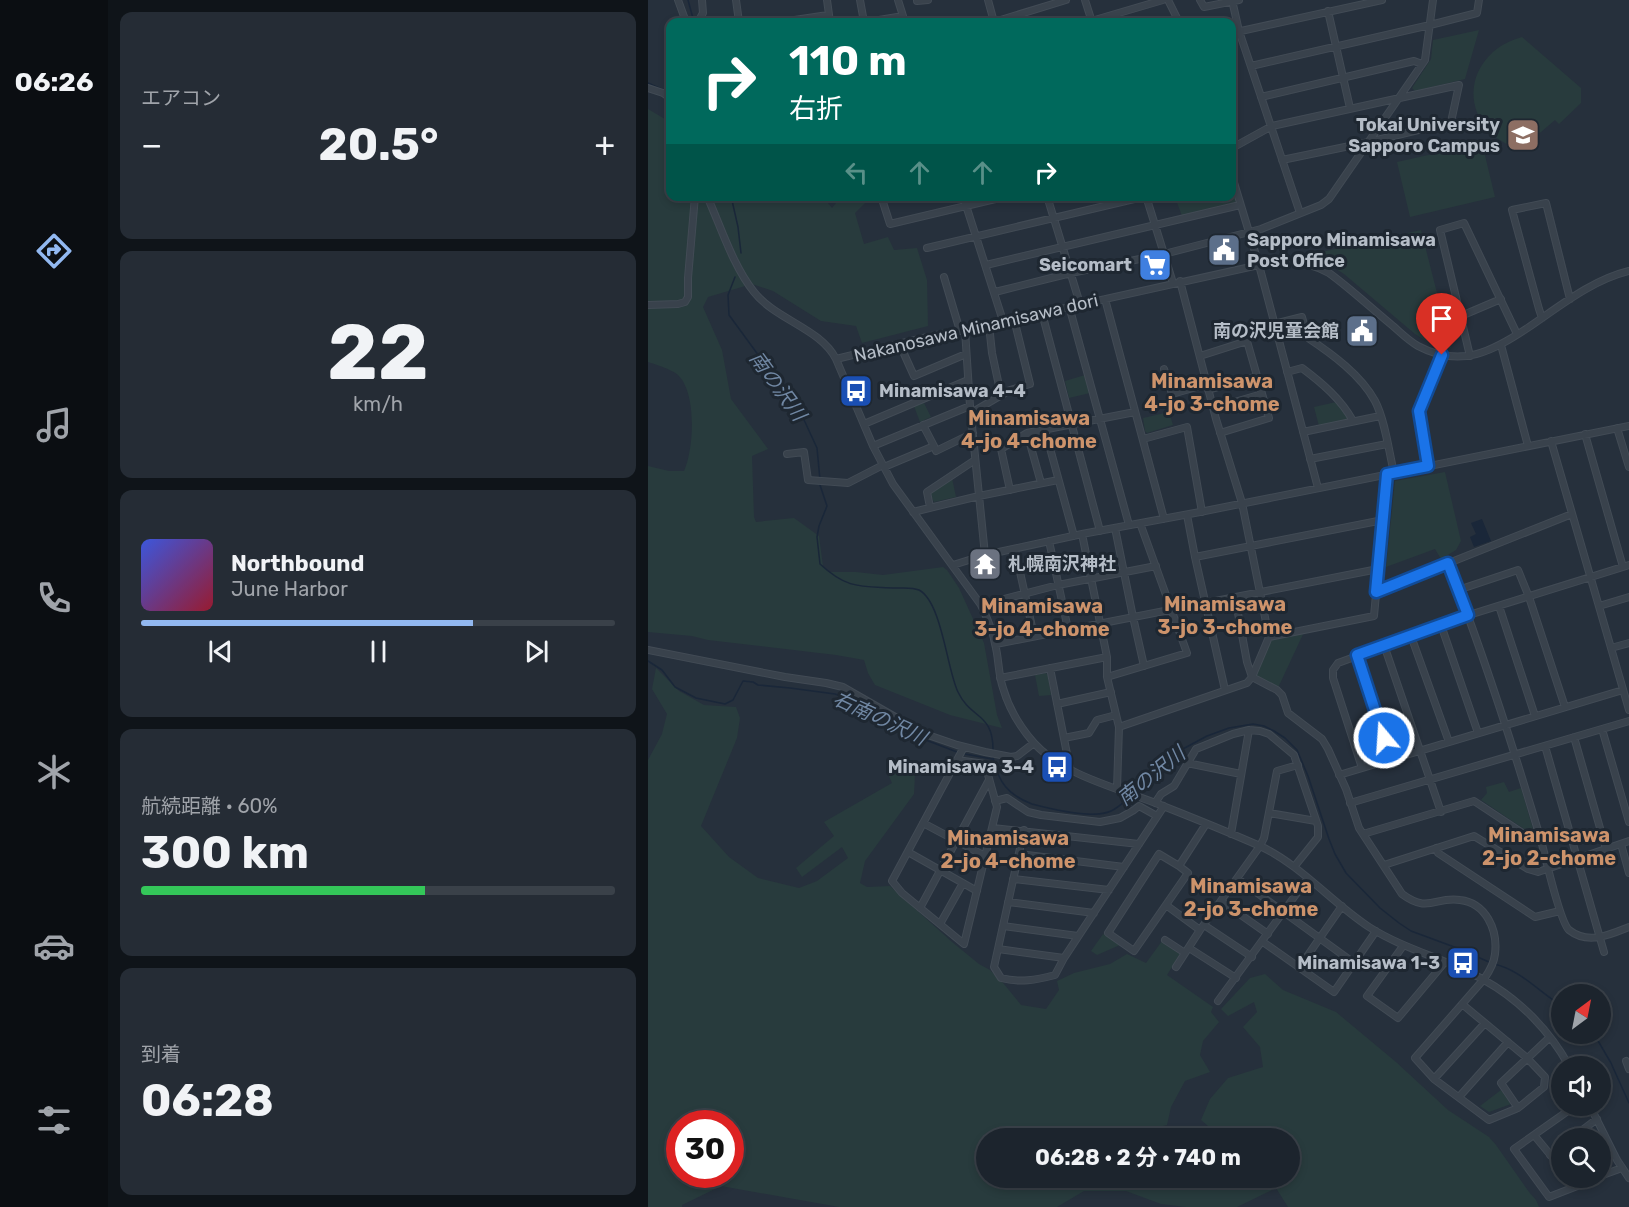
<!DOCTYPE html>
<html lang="ja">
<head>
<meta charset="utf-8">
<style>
	:root { --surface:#1c242d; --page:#252c35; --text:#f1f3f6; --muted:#a0a4aa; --line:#3a4149; --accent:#92b8f0 }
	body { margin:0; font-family:Rubik,"Noto Sans JP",sans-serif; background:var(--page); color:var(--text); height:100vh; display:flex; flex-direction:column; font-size:22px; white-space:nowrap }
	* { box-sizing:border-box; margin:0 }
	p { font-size:20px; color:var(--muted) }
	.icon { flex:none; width:33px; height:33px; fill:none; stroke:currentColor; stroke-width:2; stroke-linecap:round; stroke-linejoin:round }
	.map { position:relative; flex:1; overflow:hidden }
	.sheet { display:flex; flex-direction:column; gap:12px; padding:12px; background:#0f1419; width:540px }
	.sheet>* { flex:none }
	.top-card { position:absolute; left:18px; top:18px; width:570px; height:183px; border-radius:12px; box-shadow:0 3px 9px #0003,0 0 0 2px var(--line); background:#00695c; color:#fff; overflow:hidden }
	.needle { width:39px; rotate:32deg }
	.buttons { position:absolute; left:903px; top:984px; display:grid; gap:12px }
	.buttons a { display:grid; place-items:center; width:60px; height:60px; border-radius:50%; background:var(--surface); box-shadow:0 3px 9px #0003,0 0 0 2px var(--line); font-size:30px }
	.speed { position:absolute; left:18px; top:1110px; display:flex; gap:12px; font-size:30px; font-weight:700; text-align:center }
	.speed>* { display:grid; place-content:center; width:78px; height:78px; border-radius:50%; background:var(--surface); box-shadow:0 3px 9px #0003,0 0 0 2px var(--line); line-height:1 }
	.speed .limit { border:9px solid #d22; background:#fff; color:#111 }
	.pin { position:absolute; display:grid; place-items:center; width:51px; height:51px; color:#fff; margin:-62px -26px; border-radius:50% 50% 50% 0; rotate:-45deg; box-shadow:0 0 6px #0007 }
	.pin .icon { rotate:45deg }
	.me { position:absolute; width:66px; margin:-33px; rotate:342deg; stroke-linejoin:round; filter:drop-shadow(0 0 4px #0008) }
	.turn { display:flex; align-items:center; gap:21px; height:126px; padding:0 24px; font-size:27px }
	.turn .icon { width:78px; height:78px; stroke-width:2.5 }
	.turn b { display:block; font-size:42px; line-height:51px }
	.lanes { display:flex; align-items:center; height:57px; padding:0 24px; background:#0003; justify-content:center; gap:30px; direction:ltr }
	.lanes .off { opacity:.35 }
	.big { font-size:45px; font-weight:700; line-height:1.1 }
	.sheet .widget { flex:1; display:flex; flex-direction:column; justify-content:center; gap:9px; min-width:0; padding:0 21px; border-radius:12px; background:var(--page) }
	.sheet .dial { align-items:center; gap:0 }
	.dial b { font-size:78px; line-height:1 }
	.song { display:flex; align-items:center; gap:18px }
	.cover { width:72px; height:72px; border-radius:9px; background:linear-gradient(135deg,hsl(230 70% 55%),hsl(350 70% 35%)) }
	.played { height:6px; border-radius:3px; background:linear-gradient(90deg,var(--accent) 70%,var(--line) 70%) }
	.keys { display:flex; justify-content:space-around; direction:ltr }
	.heat { display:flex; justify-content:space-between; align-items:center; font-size:33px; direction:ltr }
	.charge { height:9px; border-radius:4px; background:linear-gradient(90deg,#34c759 60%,var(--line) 0) }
	.trip { position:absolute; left:328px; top:1128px; width:324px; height:60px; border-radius:30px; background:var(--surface); box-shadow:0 3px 9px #0003,0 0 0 2px var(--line); font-weight:700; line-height:60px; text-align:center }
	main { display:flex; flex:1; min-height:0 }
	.tab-bar { display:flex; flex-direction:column; width:108px; justify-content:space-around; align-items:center; background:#0b0e12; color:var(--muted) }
	.tab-bar .icon { width:42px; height:42px }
	.tab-bar .on { color:var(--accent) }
	.tab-bar b { font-size:27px; color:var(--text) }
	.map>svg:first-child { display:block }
</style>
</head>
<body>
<main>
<nav class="tab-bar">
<b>06:26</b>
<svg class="icon on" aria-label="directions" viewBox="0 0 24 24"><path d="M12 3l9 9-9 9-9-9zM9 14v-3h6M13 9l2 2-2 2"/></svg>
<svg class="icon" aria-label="music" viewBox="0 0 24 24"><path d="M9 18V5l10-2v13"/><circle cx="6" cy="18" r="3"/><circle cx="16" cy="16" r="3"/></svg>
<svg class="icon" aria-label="phone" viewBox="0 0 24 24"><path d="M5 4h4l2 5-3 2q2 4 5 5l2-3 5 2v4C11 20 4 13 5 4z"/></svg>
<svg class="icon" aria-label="climate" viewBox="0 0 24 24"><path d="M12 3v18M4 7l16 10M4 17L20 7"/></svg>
<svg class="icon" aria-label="car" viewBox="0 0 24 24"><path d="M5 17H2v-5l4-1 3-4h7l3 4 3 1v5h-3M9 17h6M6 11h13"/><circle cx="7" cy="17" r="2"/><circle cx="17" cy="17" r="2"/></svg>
<svg class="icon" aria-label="filters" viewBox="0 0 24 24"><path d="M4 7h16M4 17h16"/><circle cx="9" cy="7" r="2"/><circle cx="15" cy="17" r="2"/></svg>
</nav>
<section class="sheet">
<div class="widget"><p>エアコン</p>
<div class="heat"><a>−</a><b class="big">20.5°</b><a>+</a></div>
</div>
<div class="widget dial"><b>22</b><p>km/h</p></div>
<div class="widget">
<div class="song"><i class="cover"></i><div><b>Northbound</b><p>June Harbor</p></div></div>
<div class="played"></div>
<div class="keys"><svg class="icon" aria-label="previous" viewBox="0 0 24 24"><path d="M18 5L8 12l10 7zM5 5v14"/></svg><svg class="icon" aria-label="pause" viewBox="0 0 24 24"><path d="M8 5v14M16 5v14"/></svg><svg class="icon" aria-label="next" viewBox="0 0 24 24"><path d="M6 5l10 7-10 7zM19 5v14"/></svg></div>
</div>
<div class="widget"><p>航続距離 · 60%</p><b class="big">300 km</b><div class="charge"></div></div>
<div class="widget"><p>到着</p><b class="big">06:28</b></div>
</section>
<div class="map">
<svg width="981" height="1207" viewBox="0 0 981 1207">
	<rect width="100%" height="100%" fill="#26303c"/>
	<!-- green -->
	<path fill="#283b3d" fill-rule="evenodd" d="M831,30L817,79L767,91L764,88L783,59L785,40Z
		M874,37L933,88V103L911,124L907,120L873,149C827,138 808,86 845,52C854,44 864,40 874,37Z
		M0,109L22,122V196L175,197L184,208L193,197H223L207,213L216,244L240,237L246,250L269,248L279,280L280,326L214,343L208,326L173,321L125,291L104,284L60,297L55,307L74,350L83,399L120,449L104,456L106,517L108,522L146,518L171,536L175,566L181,572H208L235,575L295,567L299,570L311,588L336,643L349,715L354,728L302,715L227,685L220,673L216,660L188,655L60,640L44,636L0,632V466L21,471H36C46,449 49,393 30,375C25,370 7,364 0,362Z
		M834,143L847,197L762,217L749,162Z
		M584,188L588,201L586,204L534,216L527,197L584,196Z
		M773,230L803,348L780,342L767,334L696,274L677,262L669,253Z
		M437,375L442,393L421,398L417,381Z
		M688,402L701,420L671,426L666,407Z
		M276,403L283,417L272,422L266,406Z
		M521,412L525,425L499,433L497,431L495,418Z
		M797,472L813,541L808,550L793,559L787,549L738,567L747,481Z
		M304,478L308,497L286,502L282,494Z
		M657,630L629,690L604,677L621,637Z
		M8,668L31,691L56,705L88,707L92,718L89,738L53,826L81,857L110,878L151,888L169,881L200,858L194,847L154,877L148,868L186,836L176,822L244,783L239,772L247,764L267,774L266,794L217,861L212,883L219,887L242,886L304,942L331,964L342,970L356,984L373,1005L398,1009L411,990L409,981L426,973L462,964L479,954L498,963L514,941L532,954L519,975L565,1007L563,1012L571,1022L555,1041L552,1055L562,1072L537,1081L523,1107L519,1125L503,1129L496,1138H339V1178H499L502,1180L524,1187L557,1182L562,1178H642V1138H574L553,1120L562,1099L580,1078L615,1067L612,1047L595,1027L609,1012L606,1002L580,1016L573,1009L602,978L617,974L635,990L688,1012L748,1062L800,1110L841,1137L848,1145L881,1192L888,1200L891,1207H640L628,1188L589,1207H538L513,1204L478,1191H436L409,1207H191L73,1186L34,1205V1207H0V760L14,734L19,714L4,689ZM32,1124H82V1174H32Z
		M398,673L400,675L403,695L391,696L387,675Z
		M856,782L861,792L873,788L885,829L883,832L879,831L833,800L839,793L838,787Z
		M455,934L472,945L449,955L443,951Z
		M853,1090L863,1104L841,1112L832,1106Z"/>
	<!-- water -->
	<path fill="#1a2739" d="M834,519L843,541L826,547L822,537L828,534L823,523Z"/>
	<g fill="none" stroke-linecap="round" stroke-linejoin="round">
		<!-- stream -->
		<path stroke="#1a2739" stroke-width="1.5" d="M40,0L46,22
			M0,83L22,93
			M83,196L90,227L93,253
			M87,277L80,295L81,315L111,356L130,392L151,409L169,448L172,480
			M172,485L179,506L171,526L169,537L172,564C200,590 213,586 248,588C256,588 264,587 271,590C294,602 299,670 310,692C323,720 346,712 345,752
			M0,661L14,670L27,687L48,698L77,704L85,700L95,681L105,682L110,685L142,688L187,694L199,698L257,732L309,752
			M317,754L344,759
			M345,757C350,782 360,795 384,804C403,809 446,819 463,811C470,808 476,802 482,797
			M488,792L533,750L559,736L581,728L605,724L616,726L626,731L637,738L649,750L660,776L681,839L687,854L698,873L732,908L751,923L763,931L809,948L841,962
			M846,964C873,970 891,992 914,1006
			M946,1034L963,1063L981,1103"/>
		<defs>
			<path id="minor" d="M30,0L38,22
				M88,0L91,22
				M179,0L182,22
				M212,0L216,22
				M269,0V1L280,0
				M340,0L346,22
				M437,0L444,22
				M520,0L531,22
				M552,0L556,7L591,0
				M584,0L591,31L652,213
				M680,11L702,108
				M50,22L55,13L54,0
				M133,22L180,15
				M219,22L255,16L250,0
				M346,22L418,0
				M440,22L515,0
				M584,33L734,0
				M603,66L782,25L829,13L831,0
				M0,88L15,93L22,98
				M613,97L766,61L774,64
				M584,148L624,126L811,85L803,122L721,142L634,160
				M584,176L611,265L670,488
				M59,196C73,227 85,266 106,292C128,320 172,328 188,359
				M233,196L242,224L360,196
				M315,196L355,321
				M399,196L432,304
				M498,196L525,283
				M279,248L499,196
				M338,265L592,205
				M296,277L312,331
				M532,281L568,419L594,503L621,637L604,677
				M347,292L423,273L516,254L613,229L673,205L681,199L777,60L785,0
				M457,299L516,519
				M0,305L30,304L37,302L40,297V278L47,196
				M421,306L481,525
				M394,313L452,531
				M813,316L853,299
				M894,318L891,309L864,210L898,203L922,299
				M626,324L654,317L660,338C684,354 713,375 727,401C737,420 741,452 746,473
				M341,325L344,353L353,395
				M317,330L322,406L337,555
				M252,345L266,376L318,354
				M853,345L880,446
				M552,356L599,341L621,418L572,433
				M822,356L792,230L816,223L869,334
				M516,369L524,394L559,384
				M639,372L654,368C674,383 693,399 705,421
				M560,390L609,376
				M566,408L614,394
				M323,413L362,390L382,384L366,319
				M216,424L320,380
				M969,428L981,467
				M397,430L426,536
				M655,432L732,416
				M379,433L393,483
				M937,434L975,567
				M495,439L539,427L554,512
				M903,441L981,710
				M225,446L322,406
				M286,446L288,451L325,433
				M139,454L156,452L160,480L200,483L235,465
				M662,459L739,444
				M780,466L771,411L793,355
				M236,467L286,446L275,425
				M362,490L353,449L379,433L487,412
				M282,507L279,492L327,460
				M265,512L331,496L410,480
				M539,515L547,557L577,690
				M467,528L485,617L496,666
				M434,534L459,657V677L471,727
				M401,541L420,629
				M367,549L386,636
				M547,557L735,520
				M800,563C836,655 866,749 894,844C898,860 912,922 921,930C940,945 961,935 981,927
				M305,565L337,555L434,534L552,512L981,426
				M810,590L870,570L881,597L917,707
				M728,592L924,514
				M587,597L599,662L604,677
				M333,605L410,585L508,566
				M851,606L887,716
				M951,606L981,597
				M793,625L830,733
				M763,636L801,742
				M621,637L726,616L739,475
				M348,644L730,569
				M736,645L793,812
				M963,648L981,643
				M0,650L137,677L178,683L195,687L277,734L309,745L337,752L363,757L369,756L386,743
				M709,655L742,759
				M402,668L422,769
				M459,677L539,653L492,523
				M352,678L459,657
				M409,704L463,692
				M954,729L981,822
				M926,737L958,849
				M416,738L441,733L449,720L468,715
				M897,746L956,952
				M309,760L337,764L349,807L316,944L254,893L244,881L309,760L316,747
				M539,763L593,774
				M714,768L685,678V670L690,663L821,615L981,565
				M691,775L975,690
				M469,789L471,727L599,683L604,677L629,690L634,695L640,713L674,739L680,749L698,789L711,828L754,894C781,914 787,896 812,900C838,903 850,930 847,954C846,963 841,972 836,979L767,1058L786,1079L841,1120L870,1108L896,1087L897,1077L879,1058L814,1004
				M347,801L359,798L380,812L393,815L452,822L472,818L486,810L491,806L509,816
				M507,803L513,794L526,786L548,749L585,734L601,730L612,731L621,734L646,755L670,826V837L646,867
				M702,803L981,721
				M621,813L668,821
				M275,823L337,856
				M345,828L491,844
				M376,830L346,967L353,978C372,983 388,980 407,975L416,958
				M583,834L601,730
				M715,834L826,801L879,836L891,832
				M973,844L981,873
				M788,848L790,853L887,917L912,911
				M260,852L329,891
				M371,854L476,867
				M736,865L826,836L880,869L890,872L981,841
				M531,866L511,854L460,933L486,951L540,873L531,866L558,824
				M365,879L461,890
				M590,879L706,963
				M573,901L620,934
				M360,902L446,913
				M518,905L552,930
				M272,908L341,780
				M292,924L315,883
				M556,925L604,957
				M355,926L430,936
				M517,940L537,953
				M615,942L686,992L728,931
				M755,946L719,996L750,1018L797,962
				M541,948L588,978
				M350,949L416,958L516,806
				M528,967L552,930L612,846L616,838L629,771L650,765
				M651,968L694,906
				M570,1001L660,878
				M978,1061L981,1069
				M921,1066C902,1031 872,1000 836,980C799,959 757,950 721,927C683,902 653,865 612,846C580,832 548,819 515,806C474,789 417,777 386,743C372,727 361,709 355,688C350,674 351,658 347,644C345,630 339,618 333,605L245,484L225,446L188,359L288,335L317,330L634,260C652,261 666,265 681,273C703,289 723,308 745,326C753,333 761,341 770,346C813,369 845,351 881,327C912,306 944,280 981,271
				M786,1079L837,1023
				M811,1097L860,1042
				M927,1106L866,1149L901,1197L950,1178
				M942,1106L969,1160L981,1178
				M870,1108L853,1083L902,1037
				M886,1135L914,1169
				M924,1138L949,1119
				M902,1155L914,1147
				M952,1176L974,1168
				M920,1178L927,1186"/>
		</defs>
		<!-- minor casing -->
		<use href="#minor" stroke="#424b55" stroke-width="8"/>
		<!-- minor -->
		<use href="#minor" stroke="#39424c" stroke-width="6"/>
	</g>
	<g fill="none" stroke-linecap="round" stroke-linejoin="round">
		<defs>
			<path id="route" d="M736,738L709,655L820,615L800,563L728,592L739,474L780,466L771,411L794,355"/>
		</defs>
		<!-- route casing -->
		<use href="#route" stroke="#114b97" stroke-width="15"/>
		<!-- route -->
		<use href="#route" stroke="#1a73e8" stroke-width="10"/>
	</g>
	<!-- icons -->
	<defs>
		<symbol id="university-square" viewBox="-11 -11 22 22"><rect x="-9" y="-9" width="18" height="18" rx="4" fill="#8d6e63" stroke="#1e2731"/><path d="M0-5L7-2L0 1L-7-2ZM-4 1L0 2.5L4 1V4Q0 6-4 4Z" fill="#fff"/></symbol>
		<symbol id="civic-square" viewBox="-11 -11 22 22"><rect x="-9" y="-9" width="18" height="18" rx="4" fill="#5c6f8a" stroke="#1e2731"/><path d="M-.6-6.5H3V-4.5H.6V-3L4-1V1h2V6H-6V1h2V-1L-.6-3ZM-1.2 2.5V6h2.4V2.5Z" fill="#fff"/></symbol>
		<symbol id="supermarket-square" viewBox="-11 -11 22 22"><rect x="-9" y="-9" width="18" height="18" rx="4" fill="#3f7fe0" stroke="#1e2731"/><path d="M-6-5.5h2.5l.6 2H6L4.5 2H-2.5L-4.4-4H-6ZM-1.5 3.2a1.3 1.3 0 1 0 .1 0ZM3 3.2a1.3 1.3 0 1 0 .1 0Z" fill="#fff"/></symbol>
		<symbol id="bus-square" viewBox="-11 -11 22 22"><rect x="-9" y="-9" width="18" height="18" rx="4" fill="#1a4fb4" stroke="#1e2731"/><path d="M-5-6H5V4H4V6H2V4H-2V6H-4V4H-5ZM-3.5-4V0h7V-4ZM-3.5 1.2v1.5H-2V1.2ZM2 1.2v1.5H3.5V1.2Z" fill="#fff"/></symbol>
		<symbol id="temple-square" viewBox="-11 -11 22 22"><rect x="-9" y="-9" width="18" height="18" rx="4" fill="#6b7280" stroke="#1e2731"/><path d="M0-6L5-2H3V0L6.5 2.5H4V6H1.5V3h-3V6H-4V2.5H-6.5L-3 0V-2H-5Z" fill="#fff"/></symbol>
	</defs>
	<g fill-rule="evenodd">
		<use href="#university-square" x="856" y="116" width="38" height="38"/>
		<use href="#civic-square" x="557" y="231" width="38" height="38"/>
		<use href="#supermarket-square" x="488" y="246" width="38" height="38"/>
		<use href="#civic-square" x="695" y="312" width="38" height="38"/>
		<use href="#bus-square" x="189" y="372" width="38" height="38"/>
		<use href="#temple-square" x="318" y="545" width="38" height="38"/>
		<use href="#bus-square" x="390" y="748" width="38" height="38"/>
		<use href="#bus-square" x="796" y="944" width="38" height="38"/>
	</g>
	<g text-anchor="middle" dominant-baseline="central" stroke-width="6" stroke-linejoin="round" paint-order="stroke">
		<!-- poi labels -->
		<g font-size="18" font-weight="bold" fill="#b5bdc7" stroke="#1e2731" text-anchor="end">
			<text x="852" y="125">Tokai University<tspan x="852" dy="21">Sapporo Campus</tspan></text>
			<text x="599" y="240" text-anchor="start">Sapporo Minamisawa<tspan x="599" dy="21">Post Office</tspan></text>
			<text x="484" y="265">Seicomart</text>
			<text x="691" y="331">南の沢児童会館</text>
			<text x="231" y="391" text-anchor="start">Minamisawa 4-4</text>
			<text x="360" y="564" text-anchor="start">札幌南沢神社</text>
			<text x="386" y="767">Minamisawa 3-4</text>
			<text x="792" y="963">Minamisawa 1-3</text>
		</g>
		<!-- street labels -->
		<g font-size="18" fill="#b5bdc7" stroke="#1e2731">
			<text transform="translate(328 328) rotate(-13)">Nakanosawa Minamisawa dori</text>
		</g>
		<!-- neighbourhood labels -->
		<g font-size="20" font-weight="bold" fill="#cd936b" stroke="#1e2731">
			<text x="564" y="381">Minamisawa<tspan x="564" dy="23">4-jo 3-chome</tspan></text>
			<text x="381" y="418">Minamisawa<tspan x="381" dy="23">4-jo 4-chome</tspan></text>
			<text x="577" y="604">Minamisawa<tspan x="577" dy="23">3-jo 3-chome</tspan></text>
			<text x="394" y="606">Minamisawa<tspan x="394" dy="23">3-jo 4-chome</tspan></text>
			<text x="901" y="835">Minamisawa<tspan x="901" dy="23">2-jo 2-chome</tspan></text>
			<text x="360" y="838">Minamisawa<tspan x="360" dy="23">2-jo 4-chome</tspan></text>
			<text x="603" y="886">Minamisawa<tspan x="603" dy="23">2-jo 3-chome</tspan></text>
		</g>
		<!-- water labels -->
		<g font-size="20" font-style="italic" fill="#7188a4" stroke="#1e2731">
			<text transform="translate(130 386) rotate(54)">南の沢川</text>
			<text transform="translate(232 718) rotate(25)">右南の沢川</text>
			<text transform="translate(503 776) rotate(-39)">南の沢川</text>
		</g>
	</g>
</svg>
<div class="buttons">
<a><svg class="needle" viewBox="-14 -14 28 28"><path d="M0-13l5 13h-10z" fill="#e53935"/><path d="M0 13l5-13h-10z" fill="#a0a4aa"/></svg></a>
<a><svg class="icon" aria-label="sound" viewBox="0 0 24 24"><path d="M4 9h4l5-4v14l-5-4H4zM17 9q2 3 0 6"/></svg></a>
<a><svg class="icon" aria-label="search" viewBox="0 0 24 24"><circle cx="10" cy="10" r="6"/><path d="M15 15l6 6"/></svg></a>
</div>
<div class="speed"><div class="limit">30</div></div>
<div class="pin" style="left:794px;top:355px;background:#d93025"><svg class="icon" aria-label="arrive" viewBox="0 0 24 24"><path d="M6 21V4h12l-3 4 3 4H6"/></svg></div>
<svg class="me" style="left:736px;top:738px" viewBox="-20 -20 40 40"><circle r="17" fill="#1a73e8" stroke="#fff" stroke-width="3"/><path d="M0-11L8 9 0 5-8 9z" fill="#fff"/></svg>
<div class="trip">06:28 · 2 分 · 740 m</div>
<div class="top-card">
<div class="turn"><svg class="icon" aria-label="right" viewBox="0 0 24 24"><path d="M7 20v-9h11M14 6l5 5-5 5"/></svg><div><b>110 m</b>右折</div></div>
<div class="lanes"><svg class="icon off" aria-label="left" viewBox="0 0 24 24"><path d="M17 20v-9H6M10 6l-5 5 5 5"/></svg><svg class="icon off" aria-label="ahead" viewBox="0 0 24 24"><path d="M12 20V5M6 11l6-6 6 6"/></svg><svg class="icon off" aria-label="ahead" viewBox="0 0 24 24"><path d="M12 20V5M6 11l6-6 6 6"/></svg><svg class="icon" aria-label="right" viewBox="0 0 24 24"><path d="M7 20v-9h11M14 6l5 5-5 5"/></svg></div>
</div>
</div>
</main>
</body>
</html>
